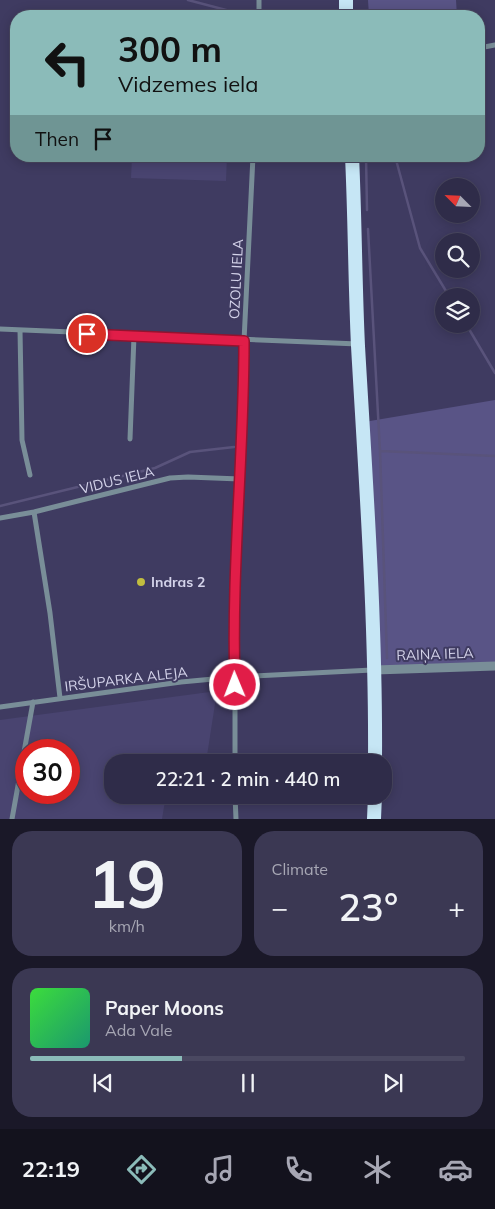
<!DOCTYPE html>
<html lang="en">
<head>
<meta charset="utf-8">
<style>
	:root { --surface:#2f2c49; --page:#3b3853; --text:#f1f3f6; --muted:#a7a7b4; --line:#4a4861; --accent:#8bbbb9 }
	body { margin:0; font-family:Mulish,sans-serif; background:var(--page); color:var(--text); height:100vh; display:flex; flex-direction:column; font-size:19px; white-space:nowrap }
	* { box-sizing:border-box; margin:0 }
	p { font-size:16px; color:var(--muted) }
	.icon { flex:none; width:28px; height:28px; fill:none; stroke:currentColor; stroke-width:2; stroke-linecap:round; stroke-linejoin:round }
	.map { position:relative; height:819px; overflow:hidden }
	.sheet { display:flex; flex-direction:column; gap:12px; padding:12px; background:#1a1828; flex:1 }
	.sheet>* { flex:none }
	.banner { position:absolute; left:10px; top:10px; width:475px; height:152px; border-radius:20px; box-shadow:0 2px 12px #0003,0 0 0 1px var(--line); background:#8bbbb9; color:#111; overflow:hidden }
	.needle { width:32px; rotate:294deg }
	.controls { position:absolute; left:435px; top:178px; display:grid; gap:10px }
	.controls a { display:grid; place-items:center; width:45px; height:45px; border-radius:50%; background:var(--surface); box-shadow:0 2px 12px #0003,0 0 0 1px var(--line); font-size:25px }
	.speed { position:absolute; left:15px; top:739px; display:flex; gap:10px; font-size:25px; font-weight:700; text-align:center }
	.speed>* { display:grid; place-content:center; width:65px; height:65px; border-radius:50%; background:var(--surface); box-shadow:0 2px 12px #0003,0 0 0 1px var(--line); line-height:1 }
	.speed .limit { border:8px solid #d22; background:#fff; color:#111 }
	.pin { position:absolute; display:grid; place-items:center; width:42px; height:42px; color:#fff; margin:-21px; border:2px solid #fff; border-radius:50%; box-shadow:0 1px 5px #0007 }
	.me { position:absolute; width:55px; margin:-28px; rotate:359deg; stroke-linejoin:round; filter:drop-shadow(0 0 4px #0008) }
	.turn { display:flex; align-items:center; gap:18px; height:105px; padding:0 25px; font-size:22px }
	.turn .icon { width:65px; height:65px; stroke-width:2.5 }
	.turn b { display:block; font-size:35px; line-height:42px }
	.then { display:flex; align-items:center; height:48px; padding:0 25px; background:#0003; gap:10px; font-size:19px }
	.big { font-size:38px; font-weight:600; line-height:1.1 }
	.sheet .widget { flex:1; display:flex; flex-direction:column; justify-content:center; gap:8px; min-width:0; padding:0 18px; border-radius:20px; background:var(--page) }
	.sheet .dial { align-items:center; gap:0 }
	.dial b { font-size:65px; line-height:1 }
	.song { display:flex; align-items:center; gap:15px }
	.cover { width:60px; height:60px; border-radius:8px; background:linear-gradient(135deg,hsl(120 70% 55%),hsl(160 70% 35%)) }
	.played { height:5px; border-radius:2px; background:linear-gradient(90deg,var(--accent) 35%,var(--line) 35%) }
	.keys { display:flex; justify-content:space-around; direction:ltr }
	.heat { display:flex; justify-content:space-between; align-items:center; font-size:28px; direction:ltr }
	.sheet .tiles { flex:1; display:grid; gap:12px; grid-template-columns:1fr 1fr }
	.widget:last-child { grid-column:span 2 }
	.trip { position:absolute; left:104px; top:754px; width:288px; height:50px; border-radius:20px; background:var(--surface); box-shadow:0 2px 12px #0003,0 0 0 1px var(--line); font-weight:600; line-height:50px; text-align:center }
	.dock { display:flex; height:80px; justify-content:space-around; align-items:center; background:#13121d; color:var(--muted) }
	.dock .icon { width:35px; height:35px }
	.dock .on { color:var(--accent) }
	.dock b { font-size:22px; color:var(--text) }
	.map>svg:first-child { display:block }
</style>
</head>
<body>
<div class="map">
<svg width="495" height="819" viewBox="0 0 495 819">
	<rect width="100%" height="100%" fill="#3f3b61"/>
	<!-- built -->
	<path fill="#494470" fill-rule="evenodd" d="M132,156H227L226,181L131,178Z
		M217,691L206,762H112V795H166L162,819H0V720ZM26,750H69V792H26Z"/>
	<!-- green -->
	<path fill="#595486" d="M368,0H456L457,16H369Z
		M495,400V666L375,670L364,422Z"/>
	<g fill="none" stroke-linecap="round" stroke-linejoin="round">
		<!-- stream -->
		<path stroke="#59537b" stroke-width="2.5" d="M188,0L249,16
			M366,156L367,210
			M395,156L420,248L449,296
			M368,229L380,451L387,658
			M466,324L495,373
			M380,451L495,456
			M0,506L155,468L190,452L234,447"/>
		<!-- minor -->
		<path stroke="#798e98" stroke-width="5" d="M259,16V0
			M479,48L495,45
			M0,329L358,344
			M20,330L22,440L30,475
			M130,439L134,336
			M34,512L50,613L60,698
			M0,518L34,512L170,478L188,477L240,479
			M0,707L181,682L235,677L372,670
			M235,762V609L243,428L244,341L253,156
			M235,795L236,819
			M12,819L33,702"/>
		<!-- tertiary -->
		<path stroke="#798e98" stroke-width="9" d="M375,670L495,666"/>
		<!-- trunk -->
		<path stroke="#c6e6f5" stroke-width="14" d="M346,0V16
			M352,156C355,219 355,283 358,346C366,485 376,623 375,762
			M374,819L375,795"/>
	</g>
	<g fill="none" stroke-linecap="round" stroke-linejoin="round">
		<defs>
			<path id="route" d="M87,334L244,341C244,456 231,570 235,685"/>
		</defs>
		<!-- route casing -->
		<use href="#route" stroke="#92132f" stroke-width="12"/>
		<!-- route -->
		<use href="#route" stroke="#e11d48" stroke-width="9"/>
	</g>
	<!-- markers -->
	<circle fill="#c1bd3f" stroke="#3f3b61" stroke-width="2" cx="141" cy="582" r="5"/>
	<g text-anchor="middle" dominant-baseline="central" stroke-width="4" stroke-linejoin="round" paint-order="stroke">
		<!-- street labels -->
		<g font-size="14" fill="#d4d3ea" stroke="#3f3b61">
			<text transform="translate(236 279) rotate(-87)">OZOLU IELA</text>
			<text transform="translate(117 480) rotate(-14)">VIDUS IELA</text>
			<text transform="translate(435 654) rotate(-2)">RAIŅA IELA</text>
			<text transform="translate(126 679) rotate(-7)">IRŠUPARKA ALEJA</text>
		</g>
		<!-- poi labels -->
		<g font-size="14" font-weight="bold" fill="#d4d3ea" stroke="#3f3b61" text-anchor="start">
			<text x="151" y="582">Indras 2</text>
		</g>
	</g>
</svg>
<div class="controls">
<a><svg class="needle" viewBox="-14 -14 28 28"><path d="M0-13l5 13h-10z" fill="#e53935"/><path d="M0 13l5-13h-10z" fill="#a7a7b4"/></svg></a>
<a><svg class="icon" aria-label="search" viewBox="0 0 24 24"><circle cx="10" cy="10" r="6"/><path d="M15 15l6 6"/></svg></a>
<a><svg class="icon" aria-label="layers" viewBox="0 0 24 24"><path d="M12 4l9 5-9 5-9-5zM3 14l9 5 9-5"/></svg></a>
</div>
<div class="speed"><div class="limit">30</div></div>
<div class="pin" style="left:87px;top:334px;background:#d93025"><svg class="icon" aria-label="arrive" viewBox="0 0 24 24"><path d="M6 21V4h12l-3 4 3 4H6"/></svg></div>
<svg class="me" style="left:235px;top:685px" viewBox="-20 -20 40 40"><circle r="17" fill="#e11d48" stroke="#fff" stroke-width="3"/><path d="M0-11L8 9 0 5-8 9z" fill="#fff"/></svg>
<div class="trip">22:21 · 2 min · 440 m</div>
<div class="banner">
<div class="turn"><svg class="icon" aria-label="left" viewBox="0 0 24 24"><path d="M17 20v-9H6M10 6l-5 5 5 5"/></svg><div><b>300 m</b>Vidzemes iela</div></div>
<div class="then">Then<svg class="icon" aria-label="arrive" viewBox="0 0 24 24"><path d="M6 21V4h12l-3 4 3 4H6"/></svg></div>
</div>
</div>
<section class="sheet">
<div class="tiles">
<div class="widget dial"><b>19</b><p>km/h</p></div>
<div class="widget"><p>Climate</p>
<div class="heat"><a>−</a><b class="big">23°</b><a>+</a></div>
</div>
<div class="widget">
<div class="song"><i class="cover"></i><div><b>Paper Moons</b><p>Ada Vale</p></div></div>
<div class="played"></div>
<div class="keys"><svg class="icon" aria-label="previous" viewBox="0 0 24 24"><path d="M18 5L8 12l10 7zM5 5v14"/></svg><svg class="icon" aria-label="pause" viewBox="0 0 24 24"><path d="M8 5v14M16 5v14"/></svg><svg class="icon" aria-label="next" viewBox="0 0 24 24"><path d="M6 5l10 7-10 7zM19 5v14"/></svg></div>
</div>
</div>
</section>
<nav class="dock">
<b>22:19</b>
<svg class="icon on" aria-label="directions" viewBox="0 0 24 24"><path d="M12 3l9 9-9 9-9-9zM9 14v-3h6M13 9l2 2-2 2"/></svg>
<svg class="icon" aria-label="music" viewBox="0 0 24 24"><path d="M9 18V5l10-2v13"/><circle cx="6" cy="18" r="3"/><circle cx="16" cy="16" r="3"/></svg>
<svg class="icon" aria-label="phone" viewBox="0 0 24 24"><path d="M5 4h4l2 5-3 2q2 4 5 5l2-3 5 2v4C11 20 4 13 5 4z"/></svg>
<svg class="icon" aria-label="climate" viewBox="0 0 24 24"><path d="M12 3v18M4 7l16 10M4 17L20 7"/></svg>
<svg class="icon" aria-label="car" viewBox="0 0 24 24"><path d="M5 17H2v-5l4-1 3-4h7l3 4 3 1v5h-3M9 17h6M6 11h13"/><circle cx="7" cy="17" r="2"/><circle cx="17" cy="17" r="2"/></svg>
</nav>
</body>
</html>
